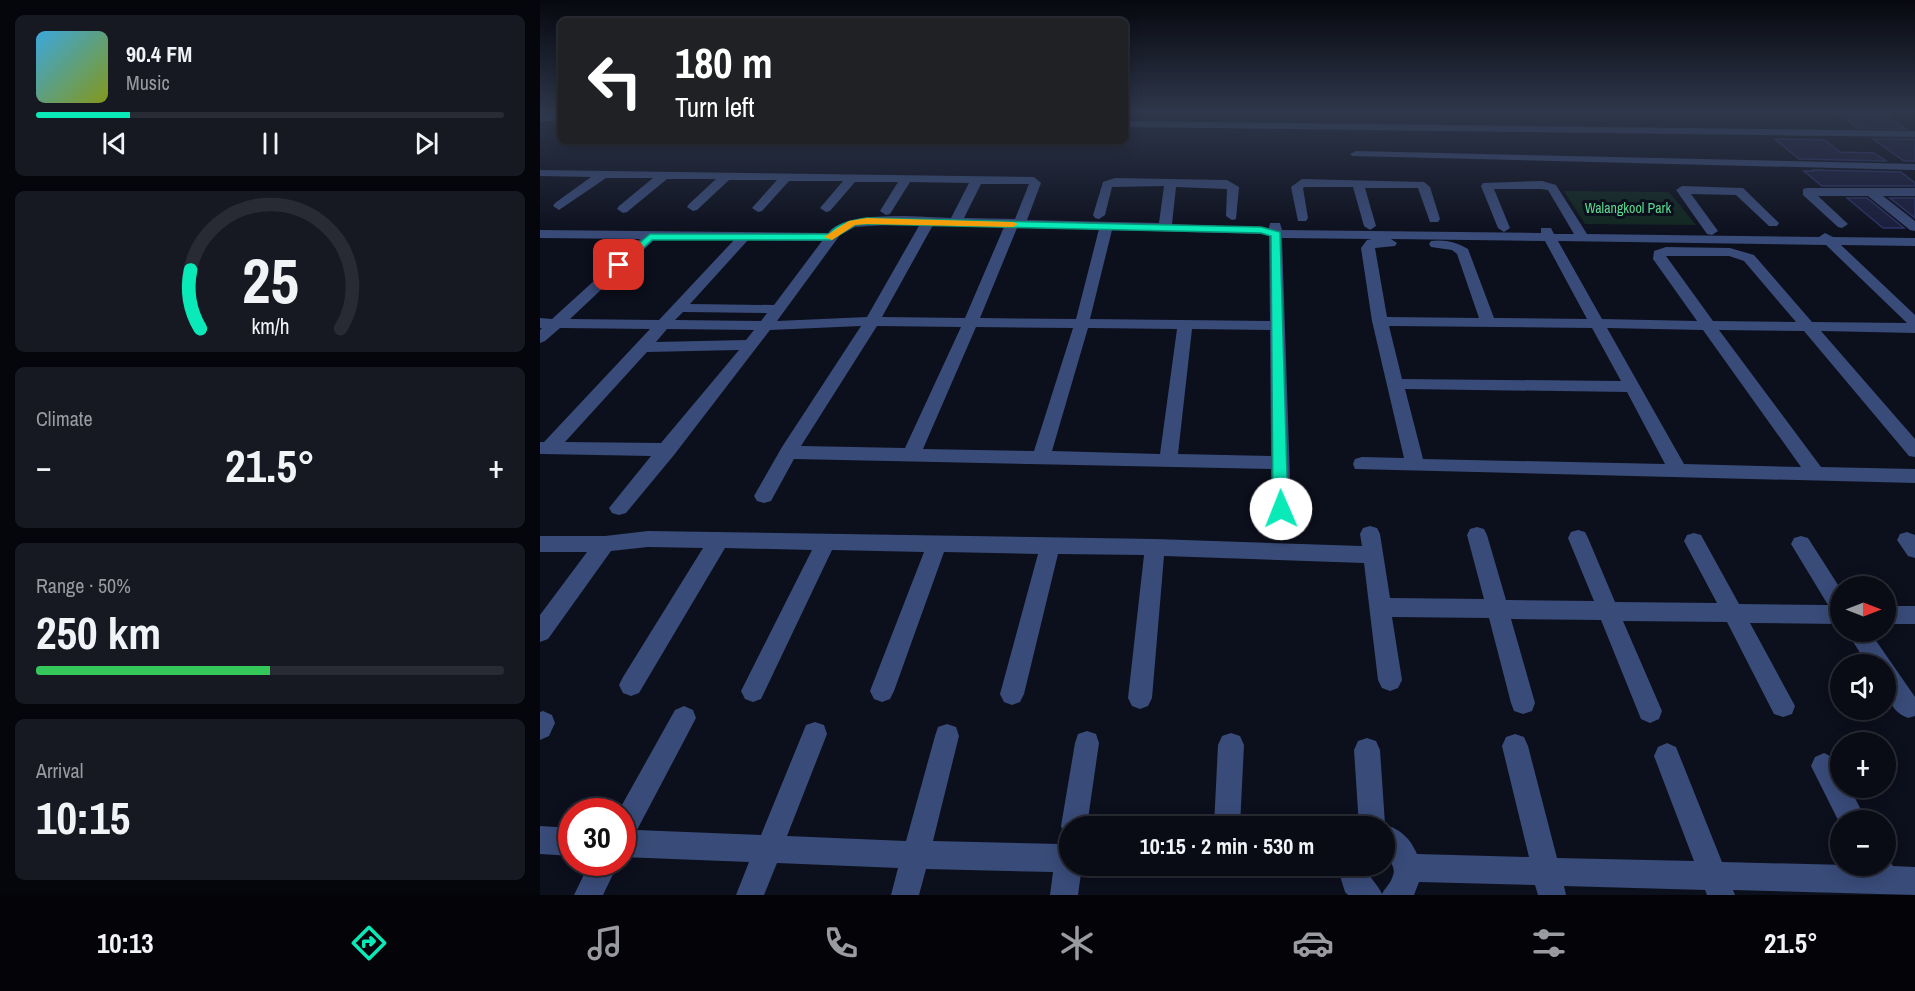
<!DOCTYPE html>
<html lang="en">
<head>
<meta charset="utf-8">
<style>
	:root { --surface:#090b15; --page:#171922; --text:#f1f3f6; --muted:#999ba0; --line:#292b34; --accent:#0ae9b8 }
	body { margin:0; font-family:"Archivo Narrow",sans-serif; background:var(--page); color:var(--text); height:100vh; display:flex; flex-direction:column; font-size:22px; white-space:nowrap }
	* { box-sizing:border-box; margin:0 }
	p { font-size:20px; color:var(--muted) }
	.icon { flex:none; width:33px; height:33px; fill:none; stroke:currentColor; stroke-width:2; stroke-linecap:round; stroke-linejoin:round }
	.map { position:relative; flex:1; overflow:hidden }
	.side { display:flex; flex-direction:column; gap:15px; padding:15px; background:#05060c; width:540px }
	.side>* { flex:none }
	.guide { position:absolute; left:18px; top:18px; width:570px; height:126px; border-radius:9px; box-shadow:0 3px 15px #0003,0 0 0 2px var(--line); background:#202124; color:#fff; overflow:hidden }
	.needle { width:39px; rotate:90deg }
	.buttons { position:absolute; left:1290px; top:576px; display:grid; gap:12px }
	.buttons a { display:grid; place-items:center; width:66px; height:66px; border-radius:50%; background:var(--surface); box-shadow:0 3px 15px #0003,0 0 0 2px var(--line); font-size:30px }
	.speed { position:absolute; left:18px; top:798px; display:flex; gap:12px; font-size:30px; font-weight:700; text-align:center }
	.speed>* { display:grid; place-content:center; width:78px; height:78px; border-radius:50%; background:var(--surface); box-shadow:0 3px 15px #0003,0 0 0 2px var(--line); line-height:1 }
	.speed .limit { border:9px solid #d22; background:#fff; color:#111 }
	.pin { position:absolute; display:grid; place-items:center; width:51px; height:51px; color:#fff; margin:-26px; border-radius:12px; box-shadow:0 3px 9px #0006 }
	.me { position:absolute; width:66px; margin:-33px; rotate:359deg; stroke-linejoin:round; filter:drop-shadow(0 0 4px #0008) }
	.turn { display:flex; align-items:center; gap:21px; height:126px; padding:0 18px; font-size:27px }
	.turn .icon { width:78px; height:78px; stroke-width:2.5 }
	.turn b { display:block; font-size:42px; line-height:51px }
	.big { font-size:45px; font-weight:700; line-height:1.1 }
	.side .card { flex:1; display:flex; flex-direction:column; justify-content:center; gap:9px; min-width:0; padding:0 21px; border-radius:9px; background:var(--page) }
	.side .dial { align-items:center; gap:0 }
	.dial svg { height:156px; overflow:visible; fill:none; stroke:var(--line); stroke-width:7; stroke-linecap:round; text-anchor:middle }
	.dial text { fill:var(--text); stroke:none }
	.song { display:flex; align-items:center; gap:18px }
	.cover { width:72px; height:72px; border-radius:9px; background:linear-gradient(135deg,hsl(200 70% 55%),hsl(70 70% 35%)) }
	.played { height:6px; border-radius:3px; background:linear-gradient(90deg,var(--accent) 20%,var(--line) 20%) }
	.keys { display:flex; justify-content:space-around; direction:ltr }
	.heat { display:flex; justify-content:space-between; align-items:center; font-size:33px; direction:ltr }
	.charge { height:9px; border-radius:4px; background:linear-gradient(90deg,#34c759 50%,var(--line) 0) }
	.trip { position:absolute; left:519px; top:816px; width:336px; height:60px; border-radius:30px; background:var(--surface); box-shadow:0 3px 15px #0003,0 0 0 2px var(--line); font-weight:700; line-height:60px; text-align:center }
	.tabs { display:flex; height:96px; justify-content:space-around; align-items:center; background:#040408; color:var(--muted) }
	.tabs .icon { width:42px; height:42px }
	.tabs .active { color:var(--accent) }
	.tabs b { font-size:27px; color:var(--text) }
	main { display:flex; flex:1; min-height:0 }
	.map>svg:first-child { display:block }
</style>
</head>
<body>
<main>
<section class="side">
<div class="card">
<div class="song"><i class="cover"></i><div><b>90.4 FM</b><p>Music</p></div></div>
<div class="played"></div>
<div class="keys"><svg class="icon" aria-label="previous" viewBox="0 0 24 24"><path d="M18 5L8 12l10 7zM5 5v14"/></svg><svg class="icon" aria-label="pause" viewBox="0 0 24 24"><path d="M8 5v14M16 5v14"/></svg><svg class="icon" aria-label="next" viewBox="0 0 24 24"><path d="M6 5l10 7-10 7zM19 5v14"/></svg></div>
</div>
<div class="card dial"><svg viewBox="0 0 100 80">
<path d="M14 69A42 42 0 1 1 86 69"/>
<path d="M14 69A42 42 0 0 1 9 39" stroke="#0ae9b8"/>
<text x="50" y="56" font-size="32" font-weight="700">25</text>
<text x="50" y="72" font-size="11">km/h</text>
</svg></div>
<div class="card"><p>Climate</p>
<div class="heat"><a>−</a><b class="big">21.5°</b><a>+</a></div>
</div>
<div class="card"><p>Range · 50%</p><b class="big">250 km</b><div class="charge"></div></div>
<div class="card"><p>Arrival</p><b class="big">10:15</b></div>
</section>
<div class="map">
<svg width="1375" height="895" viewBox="0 0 1375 895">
	<rect width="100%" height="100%" fill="#0c0f1c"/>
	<!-- green -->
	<path fill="#10261e" d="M1024,191L1129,192L1156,225L1045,224Z"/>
	<!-- building -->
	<path fill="#191d3c" stroke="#2c3367" stroke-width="1.5" d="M1297,113H1342L1366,129L1318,128Z
		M1235,139L1285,140L1300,152L1334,153L1346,161L1259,159Z
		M1333,139H1375V161H1364Z
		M1272,170L1361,172L1375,183V186H1282L1264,171H1274Z
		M1307,198H1327L1364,228H1343Z
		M1350,198H1375V218Z"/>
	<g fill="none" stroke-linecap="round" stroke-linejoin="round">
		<!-- minor -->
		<path fill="#394b79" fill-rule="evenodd" d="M0,115H21V121H0Z
			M585,121L1375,131V137L585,127Z
			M816,151L1375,164V170L812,156L810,154Z
			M0,170L494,177L501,183L487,220L619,223L624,186L572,187L565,215L559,219L555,218L553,215L563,182L575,178L687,180L699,187L696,219L692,220L686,216L687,189L636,187L632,224L729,228L730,223H740L742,230L1001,233V228H1011L1014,234H1034L1008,190L1001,189H954L970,228L964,232L958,228L941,186L943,183L1002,181L1016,185L1047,234L1279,237L1285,233L1293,237L1375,238V246L1301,245L1375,315V333L1281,331L1375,439V457L1369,456L1264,331L1179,330L1281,467L1375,469V483L815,469L813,464L815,459L822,457L864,458L832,321L821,248L827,240L832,239L742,238L751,509L748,514L741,516L734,514L731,509V469L254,459L231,501L224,503L217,501L214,496L242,447L321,326L230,330L134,455L86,513L79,515L72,513L69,508L111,456L2,454H0V442H4L110,329L20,328L5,341L0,343V330L2,328H0V318L12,319L100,239L0,238V230L288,233C306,209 383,217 411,218L429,183L370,182L350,214L346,215L340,211L358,182H315L290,211L286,212L280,208L303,181H249L222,211L218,212L212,208L237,180H189L157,210L153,211L147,207L149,204L176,179H127L87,212L83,213L77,209L79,206L113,178H66L19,210L13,206L15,203L51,177L0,176ZM441,184H489L475,219L424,218ZM361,224H380L327,317L237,321L300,235L315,227ZM393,225L464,227L425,318L342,317ZM484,227L559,229L536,319L440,318L477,228ZM572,230L721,234L729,236L730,321L550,319ZM115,239L194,240L119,320L30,319ZM851,239L1005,241L1047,319L954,318L928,249C918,242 903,239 891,241L889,244L891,247L912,250L917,254L939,318L847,317L835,248L855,246L857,243ZM208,240L282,241L234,305L150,304ZM1018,241L1286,245L1367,323L1272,322L1214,255L1190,248L1126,247L1114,251L1113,259L1157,321L1062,319ZM1126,256H1189L1204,261L1256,322L1173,321ZM143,312L227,313L221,321L135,320ZM337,326L421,327L365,448L261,446ZM849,326L1052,328L1081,381L862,379ZM436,327L533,328L494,451L383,449ZM548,328L637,329L620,454L512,451ZM1067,328L1163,330L1261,467L1144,464ZM127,329L214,330L206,340L116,342ZM652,329L730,330L731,456L638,454ZM199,350L121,443L25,442L107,352ZM865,389L1087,392L1125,464L883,459Z
			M762,179L884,182L890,187L900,219L898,222H890L878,188H825L836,226L830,230L824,226L813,187H765L763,188L768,218L766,221H758L751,187Z
			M1142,186L1203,188L1239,223L1237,226H1229L1196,195L1151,194L1178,231L1172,235L1167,234L1136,190Z
			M1267,188H1375V196H1343L1375,221V231L1370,230L1328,196H1278L1308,224L1302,228L1298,227L1263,195V189Z
			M830,526L837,528L840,534L850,598L944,599L927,535L930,529L937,527L944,529L947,535L966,600L1054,601L1028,538L1031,532L1038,530L1045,532L1048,538L1075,602L1177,603L1144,541L1147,535L1154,533L1161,535L1199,604L1288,605L1251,544L1254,538L1261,536L1268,538L1300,588V624L1210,623L1255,706L1252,714L1243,717L1234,714L1187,622L1083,621L1122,711L1119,719L1110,723L1101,719L1061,620L971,619L995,703L992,711L983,714L974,711L971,703L949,618L852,617L862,680L858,688L850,691L842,688L838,680L824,563L624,556L612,698L608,706L600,709L592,706L588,698L604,555L518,554L484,694L480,702L472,705L464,702L460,694L498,554L404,552L354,691L350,699L342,702L334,699L330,691L384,552L292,550L221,699L213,702L205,699L201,691L272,550L185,548L99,693L91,696L83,693L79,685L83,677L163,548L108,547L71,551L8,639L0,642V615L47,552H0V536H65L108,531L615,539L822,546L820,534L823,528Z
			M1367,532L1375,535V558L1368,556L1357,540L1360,534Z
			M1346,606H1375V624H1346Z
			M1307,632H1330L1375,697V716L1368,718C1345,710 1346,685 1346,664H1327Z
			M144,706L153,710L156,718L97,830L221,835L266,725L275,722L284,725L287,734L247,836L366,841L395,736L398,727L407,724L416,727L419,736L393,841L521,844L530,840V866H542L538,895H510L513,872L386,869L379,895H351L358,868L237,863L224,895H196L209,862L82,857V812H78L135,710Z
			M3,711L12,715L15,723L9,736L0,740V712Z
			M547,731L556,734L559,743L547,826H530V838L524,836L521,826L535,743L538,734Z
			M691,733L700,736L704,745L700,826H674L678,745L682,736Z
			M975,734L984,737L988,746L1017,858L1154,861L1114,756L1118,747L1127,743L1136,747L1182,862L1346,866V856L1353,866L1375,867V895L1193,890L1195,895H1167L1165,890L1024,886L1026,895H998L995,885L879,882L874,895H808L805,892L797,866H825C828,877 837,883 842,894C845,888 850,884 852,878C858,866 847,860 844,851C843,844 844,834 844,826H819L814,750L818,741L827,738L836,741L840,750L845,824C862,831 870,838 877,854L989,857L962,746L966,737Z
			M1284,753C1300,760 1300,772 1300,788H1310L1326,820H1300V824L1271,766L1275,757Z
			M0,826L32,828V856L0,854Z
			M50,862H79L63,895H34Z"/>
	</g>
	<!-- sky -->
	<linearGradient id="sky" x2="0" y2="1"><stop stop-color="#07080f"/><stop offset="0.47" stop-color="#2e374b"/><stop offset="1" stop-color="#2e374b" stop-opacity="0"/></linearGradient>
	<rect width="1375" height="238" fill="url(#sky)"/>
	<!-- route -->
	<path fill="#0ae9b8" stroke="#069778" stroke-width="1.5" d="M327,218L721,227L740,232L748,509L746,513H736L733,509L731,236L721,233L327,224L315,225L291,240H112L82,268L73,265L110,234H289C297,223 313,220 327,218Z"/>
	<!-- slow -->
	<path fill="#f59e0b" d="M327,218L473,222L478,224L473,227L327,224L315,225L292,240L284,237L309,221Z"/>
	<g text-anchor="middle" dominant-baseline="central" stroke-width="6" stroke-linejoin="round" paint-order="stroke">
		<!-- far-park labels -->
		<g font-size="14" fill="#5ad990" stroke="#0c0f1c">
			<text x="1088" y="208">Walangkool Park</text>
		</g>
	</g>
</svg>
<div class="buttons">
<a><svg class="needle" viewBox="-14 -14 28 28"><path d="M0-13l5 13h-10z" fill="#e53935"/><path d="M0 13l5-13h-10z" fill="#999ba0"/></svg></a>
<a><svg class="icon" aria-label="sound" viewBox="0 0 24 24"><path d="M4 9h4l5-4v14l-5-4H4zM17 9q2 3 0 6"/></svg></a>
<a>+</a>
<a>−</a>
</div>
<div class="speed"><div class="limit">30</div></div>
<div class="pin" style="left:79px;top:265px;background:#d93025"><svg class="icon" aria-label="arrive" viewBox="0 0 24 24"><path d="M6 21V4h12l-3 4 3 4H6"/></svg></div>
<svg class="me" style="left:741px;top:509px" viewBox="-20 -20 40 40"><circle r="19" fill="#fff"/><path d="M0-13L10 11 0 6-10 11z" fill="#0ae9b8"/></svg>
<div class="trip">10:15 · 2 min · 530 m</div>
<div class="guide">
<div class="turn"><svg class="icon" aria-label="left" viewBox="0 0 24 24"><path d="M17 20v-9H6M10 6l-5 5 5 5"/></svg><div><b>180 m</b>Turn left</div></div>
</div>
</div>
</main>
<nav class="tabs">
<b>10:13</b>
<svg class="icon active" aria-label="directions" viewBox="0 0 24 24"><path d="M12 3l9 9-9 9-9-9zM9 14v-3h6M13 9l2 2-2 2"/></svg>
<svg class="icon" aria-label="music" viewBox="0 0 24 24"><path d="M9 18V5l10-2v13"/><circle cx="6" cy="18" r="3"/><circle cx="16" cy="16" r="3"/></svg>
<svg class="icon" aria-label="phone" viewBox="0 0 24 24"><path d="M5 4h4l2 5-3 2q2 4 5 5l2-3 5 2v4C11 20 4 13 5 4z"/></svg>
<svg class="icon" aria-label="climate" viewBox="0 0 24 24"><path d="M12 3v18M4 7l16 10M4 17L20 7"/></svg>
<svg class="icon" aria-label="car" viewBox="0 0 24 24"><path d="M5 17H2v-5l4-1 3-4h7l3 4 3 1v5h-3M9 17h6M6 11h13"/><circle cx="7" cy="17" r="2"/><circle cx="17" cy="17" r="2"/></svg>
<svg class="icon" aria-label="filters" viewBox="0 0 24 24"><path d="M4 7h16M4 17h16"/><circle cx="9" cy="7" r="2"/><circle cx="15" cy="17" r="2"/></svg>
<b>21.5°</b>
</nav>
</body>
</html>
